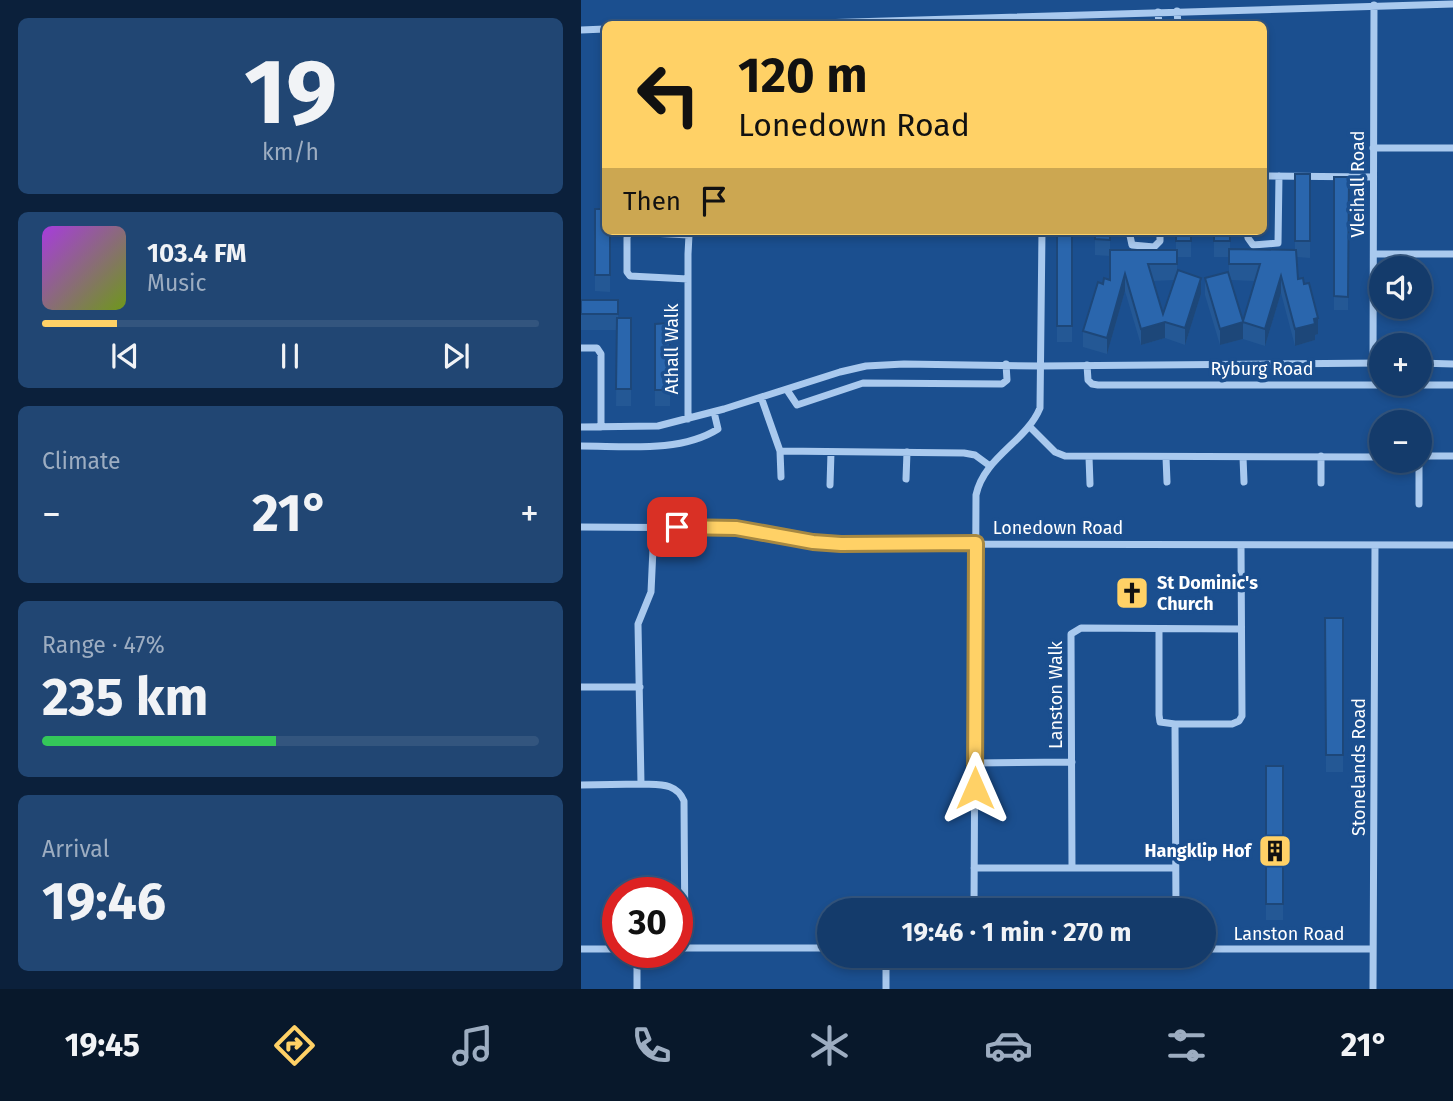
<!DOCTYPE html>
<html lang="en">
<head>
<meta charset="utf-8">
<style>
	:root { --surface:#143b6b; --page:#214673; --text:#f1f3f6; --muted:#9dadc1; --line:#33557e; --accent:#ffd166 }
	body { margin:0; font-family:"Fira Sans",sans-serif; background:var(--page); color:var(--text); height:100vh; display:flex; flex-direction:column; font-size:26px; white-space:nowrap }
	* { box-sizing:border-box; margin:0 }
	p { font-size:23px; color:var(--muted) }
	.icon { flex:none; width:38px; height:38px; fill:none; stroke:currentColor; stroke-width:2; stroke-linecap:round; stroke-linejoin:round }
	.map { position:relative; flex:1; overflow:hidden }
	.details { display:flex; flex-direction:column; gap:18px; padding:18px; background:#0b203b; width:581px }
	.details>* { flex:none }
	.guide { position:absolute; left:21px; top:21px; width:665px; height:214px; border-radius:10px; box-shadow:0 4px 10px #0003,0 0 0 2px var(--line); background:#ffd166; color:#111; overflow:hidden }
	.tools { position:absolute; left:788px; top:256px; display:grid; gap:14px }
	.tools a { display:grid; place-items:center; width:63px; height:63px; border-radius:50%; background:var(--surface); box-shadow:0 4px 10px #0003,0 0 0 2px var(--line); font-size:35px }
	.speed { position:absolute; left:21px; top:877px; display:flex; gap:14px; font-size:35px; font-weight:700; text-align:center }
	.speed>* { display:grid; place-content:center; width:91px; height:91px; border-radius:50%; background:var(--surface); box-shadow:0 4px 10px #0003,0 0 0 2px var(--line); line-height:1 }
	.speed .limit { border:10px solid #d22; background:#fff; color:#111 }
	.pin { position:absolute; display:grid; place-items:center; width:60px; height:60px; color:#fff; margin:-30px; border-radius:14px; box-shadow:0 4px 10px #0006 }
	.me { position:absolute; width:77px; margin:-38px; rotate:0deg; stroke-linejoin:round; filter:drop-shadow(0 0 5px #0008) }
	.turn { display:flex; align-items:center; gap:24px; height:147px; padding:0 21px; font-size:32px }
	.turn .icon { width:91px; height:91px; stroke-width:2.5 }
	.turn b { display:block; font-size:49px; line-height:60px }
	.then { display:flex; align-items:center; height:66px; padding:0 21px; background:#0003; gap:14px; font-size:26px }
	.big { font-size:52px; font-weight:700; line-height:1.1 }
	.details .tile { flex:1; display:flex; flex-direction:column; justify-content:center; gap:10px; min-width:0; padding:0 24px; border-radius:10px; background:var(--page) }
	.details .dial { align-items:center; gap:0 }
	.dial b { font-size:91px; line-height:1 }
	.song { display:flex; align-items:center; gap:21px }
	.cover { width:84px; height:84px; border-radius:10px; background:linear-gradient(135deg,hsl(280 70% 55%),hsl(80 70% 35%)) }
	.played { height:7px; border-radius:4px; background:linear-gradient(90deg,var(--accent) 15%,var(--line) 15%) }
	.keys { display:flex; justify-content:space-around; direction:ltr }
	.heat { display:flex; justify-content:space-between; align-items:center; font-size:38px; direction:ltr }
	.charge { height:10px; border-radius:5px; background:linear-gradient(90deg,#34c759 47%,var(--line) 0) }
	.trip { position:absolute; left:236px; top:898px; width:399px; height:70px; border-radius:35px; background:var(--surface); box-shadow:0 4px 10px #0003,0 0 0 2px var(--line); font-weight:700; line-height:70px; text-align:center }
	.dock { display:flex; height:112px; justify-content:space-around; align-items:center; background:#08182b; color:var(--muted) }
	.dock .icon { width:49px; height:49px }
	.dock .current { color:var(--accent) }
	.dock b { font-size:32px; color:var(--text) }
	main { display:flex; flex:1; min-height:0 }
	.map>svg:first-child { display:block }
</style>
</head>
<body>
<main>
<section class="details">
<div class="tile dial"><b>19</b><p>km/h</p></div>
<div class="tile">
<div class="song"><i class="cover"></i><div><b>103.4 FM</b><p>Music</p></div></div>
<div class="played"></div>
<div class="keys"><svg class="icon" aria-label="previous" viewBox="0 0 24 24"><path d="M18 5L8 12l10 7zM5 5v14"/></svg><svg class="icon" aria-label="pause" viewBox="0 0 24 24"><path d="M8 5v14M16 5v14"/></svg><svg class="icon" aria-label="next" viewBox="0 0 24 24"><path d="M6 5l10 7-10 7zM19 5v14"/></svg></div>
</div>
<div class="tile"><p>Climate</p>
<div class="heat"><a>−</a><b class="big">21°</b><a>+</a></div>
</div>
<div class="tile"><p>Range · 47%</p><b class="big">235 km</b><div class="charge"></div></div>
<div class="tile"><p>Arrival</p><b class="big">19:46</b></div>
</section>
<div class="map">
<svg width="872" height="989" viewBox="0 0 872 989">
	<rect width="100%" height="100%" fill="#1b4f8f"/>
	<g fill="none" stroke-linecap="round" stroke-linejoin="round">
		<!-- street -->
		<path stroke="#a9c9ee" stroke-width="7" d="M596,11L597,24
			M577,12L578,24
			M205,24L872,4
			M0,30L24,29
			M792,148H872
			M682,176L792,177
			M548,231L551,245L573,247L579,241V231
			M666,231L667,238L672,245L697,243L698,176
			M793,254H872
			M107,279L49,276L46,272V238L47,234L51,232L108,235
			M0,348H16L20,354V427
			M792,363L793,5
			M838,363L872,364
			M506,365L507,380L511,384L517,385H872
			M206,390L216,405L282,383L421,384L426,380L425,364
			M180,397L199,451L200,477
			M107,419V254L108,235L111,231
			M448,426L474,452L484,456L800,457
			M0,427L77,426L143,409L259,372L285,366L323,364L459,366L800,363
			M0,446C44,446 99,453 137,429L133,412
			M199,451L383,453L394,455L409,466
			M740,456V483
			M838,456H872
			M508,457L509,484
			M585,457L586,482
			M662,457L663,482
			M838,460V504
			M325,479L326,452
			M249,485L250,452
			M0,527L155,528L232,542L259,544L872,545
			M73,527L70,592L57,624L60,784C78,785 95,782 103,801L104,948
			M578,629V715L579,722L594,724H651L658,721L661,716L660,545
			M0,687H59
			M594,724L595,910
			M394,763L491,762
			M0,785L60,784
			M393,868H594
			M491,868L490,634L500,628L660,629
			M393,910L395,495C403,457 445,442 459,408L461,231
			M96,948H248
			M0,949H37
			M623,949H792
			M305,956V989
			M56,989V952
			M792,989L794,546"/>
	</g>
	<!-- wall -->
	<path fill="#245895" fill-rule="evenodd" d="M714,174H729V258L716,257L717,279L737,334L734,335V340L714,346L700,293L684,346L662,339L639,345L624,295V278L648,275V257H633V231H649V249L714,250ZM649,280L674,281L662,321Z
		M753,177H768L767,310H753Z
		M14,209L29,231V292L14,291Z
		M476,231H491V342H476Z
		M514,231H529V250H595V231H610V257H596V271L620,294L604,345L584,338L560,345L544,291L526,354L502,347V331L522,284L529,280V256L514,255ZM593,280L582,314L572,281Z
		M0,300H37V318H50V406H35L36,330H0Z
		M89,323V406H74V324Z
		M744,618H762V772H745Z
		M685,766H702V920H685Z"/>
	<!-- shaded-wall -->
	<path fill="#1d4779" d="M544,274V291L526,354V338Z
		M700,276V293L684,346V329Z
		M620,278V294L604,345V328Z
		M737,318V334L734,335V340L714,346V329Z
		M584,322V338L560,345V329Z
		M662,322V339L639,345V329Z"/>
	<!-- building -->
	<path fill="#2a66ad" stroke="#1d4779" stroke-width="2" d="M714,174H729V241H714Z
		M753,177H768L767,297L753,296Z
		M14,209H24V231H29V275H14Z
		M476,231H491V326H476Z
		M514,231H529V240L514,239Z
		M595,231H610V241H595Z
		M633,231H649V241H633Z
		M648,249L715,250L717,279L722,278L723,284L728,283L737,318L733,319L734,324L714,329L700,276L684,329L662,322L639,329L624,278L647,272L662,321L679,264H648Z
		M529,250H596V264H567L582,314L597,270L620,278L604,328L584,322L560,329L544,274L526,338L502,331L517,282L522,284L523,278L529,280Z
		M0,300H37V314H0Z
		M36,318H50V389H35Z
		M89,323V390H74V324Z
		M744,618H762V755H745Z
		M685,766H702V904H685Z"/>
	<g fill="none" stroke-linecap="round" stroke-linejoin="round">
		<defs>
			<path id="route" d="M96,527L155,528L232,542L260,544L395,543L394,788"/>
		</defs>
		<!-- route casing -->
		<use href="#route" stroke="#a68842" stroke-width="18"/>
		<!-- route -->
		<use href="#route" stroke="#ffd166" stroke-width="12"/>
	</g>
	<!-- icons -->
	<defs>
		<symbol id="church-square" viewBox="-11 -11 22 22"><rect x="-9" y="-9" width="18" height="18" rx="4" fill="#ffd166" stroke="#1b4f8f"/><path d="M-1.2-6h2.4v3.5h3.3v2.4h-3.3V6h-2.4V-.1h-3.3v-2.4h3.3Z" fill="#111"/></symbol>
		<symbol id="building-square" viewBox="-11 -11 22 22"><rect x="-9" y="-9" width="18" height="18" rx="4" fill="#ffd166" stroke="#1b4f8f"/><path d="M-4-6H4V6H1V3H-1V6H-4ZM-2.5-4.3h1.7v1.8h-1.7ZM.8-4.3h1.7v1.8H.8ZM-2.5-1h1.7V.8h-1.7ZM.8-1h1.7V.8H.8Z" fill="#111"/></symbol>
	</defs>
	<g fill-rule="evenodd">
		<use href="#church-square" x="532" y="574" width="38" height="38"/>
		<use href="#building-square" x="675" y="832" width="38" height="38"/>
	</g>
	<g text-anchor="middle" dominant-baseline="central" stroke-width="7" stroke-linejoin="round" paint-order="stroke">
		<!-- street labels -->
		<g font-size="18" fill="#fff" stroke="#1b4f8f">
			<text transform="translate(777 184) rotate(-90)">Vleihall Road</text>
			<text transform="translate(91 349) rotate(-90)">Athall Walk</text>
			<text x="681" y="369">Ryburg Road</text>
			<text x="477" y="528">Lonedown Road</text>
			<text transform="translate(475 695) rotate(-90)">Lanston Walk</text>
			<text transform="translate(778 767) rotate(-90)">Stonelands Road</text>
			<text x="708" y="934">Lanston Road</text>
		</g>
		<!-- poi labels -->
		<g font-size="18" font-weight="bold" fill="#fff" stroke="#1b4f8f" text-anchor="start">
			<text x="576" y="583">St Dominic's<tspan x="576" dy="21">Church</tspan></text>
			<text x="670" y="851" text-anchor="end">Hangklip Hof</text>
		</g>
	</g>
</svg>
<div class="tools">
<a><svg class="icon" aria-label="sound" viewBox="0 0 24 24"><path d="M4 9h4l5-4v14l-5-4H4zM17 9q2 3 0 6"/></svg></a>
<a>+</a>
<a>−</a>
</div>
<div class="speed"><div class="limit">30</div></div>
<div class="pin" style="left:96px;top:527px;background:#d93025"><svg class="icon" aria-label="arrive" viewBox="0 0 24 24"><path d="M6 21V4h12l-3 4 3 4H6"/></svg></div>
<svg class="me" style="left:394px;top:788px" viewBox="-20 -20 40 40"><path d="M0-17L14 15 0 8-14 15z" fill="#ffd166" stroke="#fff" stroke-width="4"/></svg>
<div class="trip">19:46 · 1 min · 270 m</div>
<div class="guide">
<div class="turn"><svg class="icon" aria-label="left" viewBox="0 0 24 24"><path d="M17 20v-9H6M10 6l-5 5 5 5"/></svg><div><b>120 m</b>Lonedown Road</div></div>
<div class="then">Then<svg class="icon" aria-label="arrive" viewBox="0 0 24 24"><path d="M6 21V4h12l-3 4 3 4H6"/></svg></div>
</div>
</div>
</main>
<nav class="dock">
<b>19:45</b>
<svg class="icon current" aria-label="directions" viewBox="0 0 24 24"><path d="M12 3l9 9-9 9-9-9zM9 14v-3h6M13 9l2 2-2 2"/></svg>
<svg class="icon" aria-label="music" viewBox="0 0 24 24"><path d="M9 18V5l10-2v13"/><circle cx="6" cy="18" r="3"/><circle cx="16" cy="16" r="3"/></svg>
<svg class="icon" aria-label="phone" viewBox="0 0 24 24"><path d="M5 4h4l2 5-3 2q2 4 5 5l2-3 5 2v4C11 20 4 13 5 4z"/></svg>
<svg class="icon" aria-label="climate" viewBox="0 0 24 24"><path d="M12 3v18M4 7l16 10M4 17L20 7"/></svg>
<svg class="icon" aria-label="car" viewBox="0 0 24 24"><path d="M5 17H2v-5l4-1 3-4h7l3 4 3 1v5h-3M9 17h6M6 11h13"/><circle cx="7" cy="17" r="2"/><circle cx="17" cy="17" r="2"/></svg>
<svg class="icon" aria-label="filters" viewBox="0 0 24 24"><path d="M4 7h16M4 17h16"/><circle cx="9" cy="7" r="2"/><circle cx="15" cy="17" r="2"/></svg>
<b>21°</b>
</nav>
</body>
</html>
